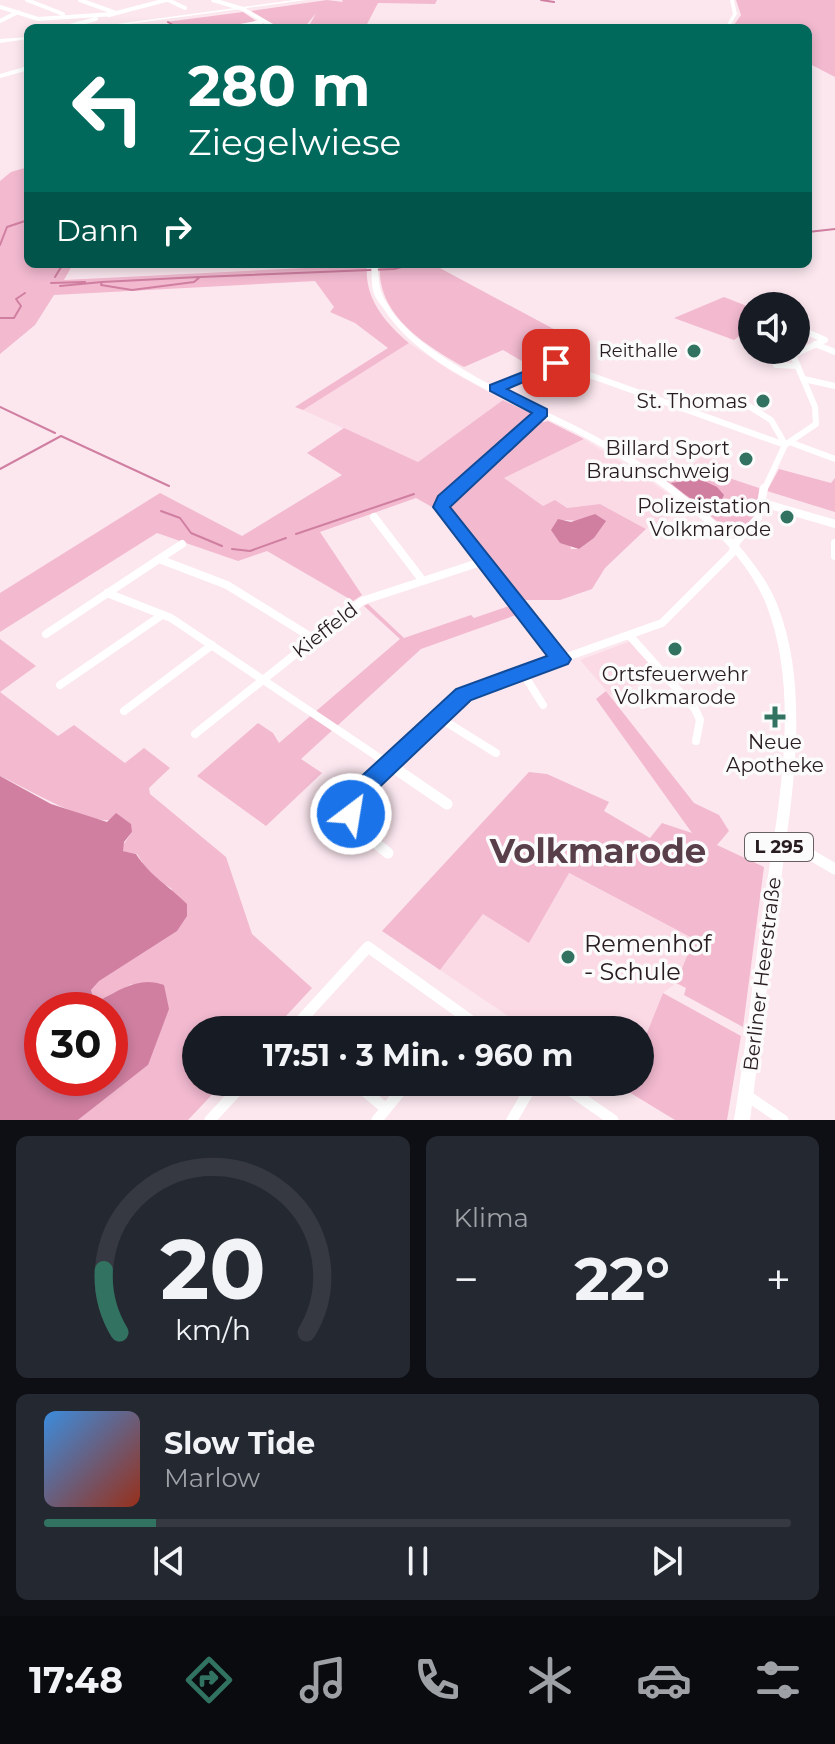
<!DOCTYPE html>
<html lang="de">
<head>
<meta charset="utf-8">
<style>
	:root { --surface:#171b24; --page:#242831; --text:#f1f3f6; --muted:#9ea1a6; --line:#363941; --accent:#317261 }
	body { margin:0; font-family:Montserrat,sans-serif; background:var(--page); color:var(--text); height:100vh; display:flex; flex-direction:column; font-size:30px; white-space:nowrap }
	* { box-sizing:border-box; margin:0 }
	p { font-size:26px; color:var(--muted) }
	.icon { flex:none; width:44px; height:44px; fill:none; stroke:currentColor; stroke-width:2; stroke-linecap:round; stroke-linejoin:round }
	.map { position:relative; height:1120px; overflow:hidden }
	.panel { display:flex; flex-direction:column; gap:16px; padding:16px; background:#0d0f14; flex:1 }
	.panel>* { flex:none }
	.top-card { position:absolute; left:24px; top:24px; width:788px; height:244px; border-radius:12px; box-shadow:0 4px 12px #0003; background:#00695c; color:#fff; overflow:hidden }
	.tools { position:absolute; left:738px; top:292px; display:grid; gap:16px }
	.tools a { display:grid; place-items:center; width:72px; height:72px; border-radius:50%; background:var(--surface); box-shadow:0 4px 12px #0003; font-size:40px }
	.speed { position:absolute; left:24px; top:992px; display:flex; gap:16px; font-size:40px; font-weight:700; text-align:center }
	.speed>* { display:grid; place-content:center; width:104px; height:104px; border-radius:50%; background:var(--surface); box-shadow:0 4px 12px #0003; line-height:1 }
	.speed .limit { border:12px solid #d22; background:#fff; color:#111 }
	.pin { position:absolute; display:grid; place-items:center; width:68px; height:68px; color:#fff; margin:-34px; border-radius:16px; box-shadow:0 4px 12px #0006 }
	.me { position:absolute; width:88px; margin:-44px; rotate:31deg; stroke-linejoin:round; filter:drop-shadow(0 0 6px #0008) }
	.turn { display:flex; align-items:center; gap:28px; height:168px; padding:0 32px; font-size:36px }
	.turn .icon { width:104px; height:104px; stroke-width:2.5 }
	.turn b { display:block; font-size:56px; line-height:68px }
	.then { display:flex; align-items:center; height:76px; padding:0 32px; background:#0003; gap:16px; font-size:30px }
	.big { font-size:60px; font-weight:700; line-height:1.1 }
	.panel .tile { flex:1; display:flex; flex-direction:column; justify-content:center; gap:12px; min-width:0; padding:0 28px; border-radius:12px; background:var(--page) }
	.panel .dial { align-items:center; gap:0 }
	.dial svg { height:208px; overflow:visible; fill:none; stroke:var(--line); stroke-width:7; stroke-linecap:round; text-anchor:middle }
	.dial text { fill:var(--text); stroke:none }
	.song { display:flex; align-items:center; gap:24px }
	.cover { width:96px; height:96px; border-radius:12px; background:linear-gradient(135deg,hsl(210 70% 55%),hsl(10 70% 35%)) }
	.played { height:8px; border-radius:4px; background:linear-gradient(90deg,var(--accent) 15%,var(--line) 15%) }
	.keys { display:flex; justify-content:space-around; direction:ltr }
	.heat { display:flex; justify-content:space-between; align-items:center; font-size:44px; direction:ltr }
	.panel .tiles { flex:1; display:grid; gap:16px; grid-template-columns:1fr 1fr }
	.tile:last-child { grid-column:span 2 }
	.trip { position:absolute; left:182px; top:1016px; width:472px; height:80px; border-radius:40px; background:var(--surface); box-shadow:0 4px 12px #0003; font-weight:700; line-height:80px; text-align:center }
	.menu { display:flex; height:128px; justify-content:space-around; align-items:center; background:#090b0e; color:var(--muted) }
	.menu .icon { width:56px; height:56px }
	.menu .on { color:var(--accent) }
	.menu b { font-size:36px; color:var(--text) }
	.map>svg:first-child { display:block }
</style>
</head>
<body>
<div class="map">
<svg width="835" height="1120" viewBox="0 0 835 1120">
	<rect width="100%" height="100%" fill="#fce7ef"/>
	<!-- built -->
	<path fill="#fbdae6" d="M409,343L452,372L503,400L418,462L303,410Z
		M584,439L648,479L687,508L646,529L600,504L566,508L543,506L504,478Z
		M702,456L734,468L720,483L687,470Z
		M631,641L662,675L610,695L580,660Z
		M568,873L694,939L676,983L663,993L640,1050V1030H529L440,970L483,914L529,943Z"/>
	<!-- green -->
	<path fill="#f2b9cf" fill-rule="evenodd" d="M327,0L343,2L342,0H437L435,4L378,3L365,28H308L316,13L304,28H278L251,11Z
		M736,0H835V77L808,63V28H732L741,15Z
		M243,12L256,21C228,30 191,33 166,22Z
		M28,167V264H73L64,280L367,265C364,298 385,323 409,343L303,410L295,407L388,348L355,323L330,312L334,307L315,281L54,295L35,325L0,354V181L11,172Z
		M380,264H440L436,266L589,348L536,369L503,350L464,367C425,345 376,315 380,264Z
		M724,297L752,308V327L734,340L674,318Z
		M503,400L532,414L432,507L416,498L320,532L362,595L353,601L267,551L238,561L157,533L0,632V593L160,493L242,536L342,475L307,453L344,428L418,462Z
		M548,421L584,439L504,478L543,506L555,500L567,508L600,504L646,529L605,568L592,589L560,600H518L449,514L447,508L454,498L539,423ZM595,514L594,538L579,549H571L564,520L579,521Z
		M779,469L831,483L835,478V512L767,491Z
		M687,470L720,482L726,477L759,488C758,510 754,534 726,528L656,474Z
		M368,604L404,638L471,615L474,618L509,606L516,615L421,649L301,759L322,773L266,826L197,776L258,723L273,733L279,743L400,639L364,606Z
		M0,639L36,666L0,692L58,736L74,725L125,763L144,748L170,768L149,788L150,794L226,857L252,934L312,988L273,1030H196V1082H224L188,1120H78L148,1065L132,984L100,1000L93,997L91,990L172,889L151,876L137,854L123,851L121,848L132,832L113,819C92,828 23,786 0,776Z
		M606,691L694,803L719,815L729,831L717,845L764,867L743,1027L684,995L686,988L676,983L694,939L569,873L529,943L483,914L440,970L382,931L529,772L547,774L609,802L604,811L650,838L662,823L692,833L596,699Z
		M663,993L741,1036L727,1120H675L624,1089L627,1082H640V1050Z"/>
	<!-- water -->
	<path fill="#d07fa1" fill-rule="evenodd" d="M700,479L717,487L724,495C713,520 684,494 671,483Z
		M595,514L606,521L594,538L579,549L560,543L551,530L558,519L571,522Z
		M0,776L51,804L107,822L116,813L131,824L132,832L124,842L123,851L136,854C151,877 169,886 187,904V916L177,931L99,981L91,990L93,997L100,1000C122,989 140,976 164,985L169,1009L148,1065L78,1120H0ZM110,1010V1078H42V1010Z"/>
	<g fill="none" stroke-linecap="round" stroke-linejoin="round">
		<!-- stream -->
		<path stroke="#d07fa1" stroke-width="2" d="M541,0L554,2
			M168,22L178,28
			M808,232L835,229
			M0,245L7,227L28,220
			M55,277L63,264
			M102,282L199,277
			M51,283L85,282
			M60,286L102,282L101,285L132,290L194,282L200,277L394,269L413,264
			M0,318H14L21,306L16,299L25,293
			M0,407L55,433
			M0,469L61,436L169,486
			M161,511L180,518L191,533L222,546
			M296,534L414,494
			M232,549L250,551L286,538"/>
		<!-- minor-far3 -->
		<path stroke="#fff" stroke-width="4" d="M27,0L63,14
			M80,0L116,13
			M168,0L185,8
			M213,0L243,9L276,28
			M0,7L38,19L113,14
			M109,15L166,0
			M0,21L18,12
			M66,27L96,19
			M230,28L261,22
			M0,76L28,68"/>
		<!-- minor-far2 -->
		<path stroke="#fff" stroke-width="6" d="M796,327L825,340
			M815,344L835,352
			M776,365L798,366
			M804,379L835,386
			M495,388L556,363L785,445
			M736,398L771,420L785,444
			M792,443L835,459
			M455,490L542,412
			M764,490L785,445L816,424L815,407L793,355L825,340"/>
		<!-- minor-far1 -->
		<path stroke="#fff" stroke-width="8" d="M457,488L441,507L561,659
			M760,502L835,524
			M374,517L423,581
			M835,543V556
			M159,559L182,544
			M107,593L171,618L387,763
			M46,634L159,559L227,585L314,639
			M629,635L695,709L700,720L696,741
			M523,673L543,705
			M60,685L162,615
			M643,705L679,691
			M124,711L212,645
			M438,717L496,753
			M195,734L362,601L484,561
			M389,763L454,702L474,690L662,623L732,553L737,541L758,518L764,488"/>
		<!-- minor -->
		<path stroke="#fff" stroke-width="11" d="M384,761L447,804
			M780,837L835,869
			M388,853L358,829L350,806L360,791L391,761
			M292,1030L368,947L484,1030
			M450,1030L463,1015
			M354,1082L386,1109
			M558,1082L613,1120
			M746,1095L783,1120
			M210,1120L245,1082
			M377,1120L408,1082
			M512,1120L534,1082"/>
		<!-- major -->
		<path fill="#fff" fill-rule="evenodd" d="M730,0H734L737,14L729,28H725L733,14Z
			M371,264H377C379,273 378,285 382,294C384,299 388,305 391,310C405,330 425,345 445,358C493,390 546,410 597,437C660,471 749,536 777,604C802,667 798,738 791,803L750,1120H734C745,1054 752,988 761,922C775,823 804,700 766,604C740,538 652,475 591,441C528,406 424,373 384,309C381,305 376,299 374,294C371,285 372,273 371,264Z"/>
		<!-- highway -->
		<path fill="#fff" fill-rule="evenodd" d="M294,0H306L100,28H87Z
			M28,37V39L0,43V39Z"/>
	</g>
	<!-- route -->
	<path fill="#1a73e8" stroke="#114b97" stroke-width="2" d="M556,359L561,360V366L507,389L547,409V416L450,507L571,659L568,664L471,700L368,798L359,821L351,823L343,821L339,806L352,785L456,689L547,656L433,507L438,496L532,413L490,391V385Z"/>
	<!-- markers -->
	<g fill="#317261" stroke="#fbfbfb" stroke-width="3">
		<circle cx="694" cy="351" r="8"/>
		<circle cx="763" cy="401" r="8"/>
		<circle cx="746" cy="459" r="8"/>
		<circle cx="787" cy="517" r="8"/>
		<circle cx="675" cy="649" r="8"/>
		<path d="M771 705h8v8h8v8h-8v8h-8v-8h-8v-8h8z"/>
		<circle cx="568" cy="957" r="8"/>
	</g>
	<g text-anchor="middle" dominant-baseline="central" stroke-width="7" stroke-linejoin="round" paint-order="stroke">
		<!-- far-poi labels -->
		<g font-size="18" fill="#281c21" stroke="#fbfbfb" text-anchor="end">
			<text x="678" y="351">Reithalle</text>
		</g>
		<!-- shield labels -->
		<rect fill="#fbfbfb" stroke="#675f62" stroke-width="2" x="745" y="833" width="68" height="28" rx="6"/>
		<g font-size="18" font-weight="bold" fill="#281c21">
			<text x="779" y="847">L 295</text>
		</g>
		<!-- poi labels -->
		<g font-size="20" fill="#281c21" stroke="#fbfbfb" text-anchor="end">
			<text x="747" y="401">St. Thomas</text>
			<text x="730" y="448">Billard Sport<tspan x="730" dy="23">Braunschweig</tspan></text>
			<text x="771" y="506">Polizeistation<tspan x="771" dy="23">Volkmarode</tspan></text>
			<text x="675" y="674" text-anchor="middle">Ortsfeuerwehr<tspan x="675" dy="23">Volkmarode</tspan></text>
			<text x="775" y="742" text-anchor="middle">Neue<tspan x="775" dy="23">Apotheke</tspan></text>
		</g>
		<!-- street labels -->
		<g font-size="20" fill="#281c21" stroke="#fbfbfb">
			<text transform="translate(325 630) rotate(-38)">Kieffeld</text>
			<text transform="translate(762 974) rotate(-83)">Berliner Heerstraße</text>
		</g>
		<!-- near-poi labels -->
		<g font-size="24" fill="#281c21" stroke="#fbfbfb" text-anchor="start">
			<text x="584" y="943">Remenhof<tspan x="584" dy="28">- Schule</tspan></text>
		</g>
		<!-- near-district labels -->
		<g font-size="34" font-weight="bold" fill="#593f49" stroke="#fbfbfb">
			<text x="598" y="851">Volkmarode</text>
		</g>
	</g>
</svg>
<div class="tools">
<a><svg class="icon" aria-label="sound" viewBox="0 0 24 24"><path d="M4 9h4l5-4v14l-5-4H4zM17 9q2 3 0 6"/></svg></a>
</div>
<div class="speed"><div class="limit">30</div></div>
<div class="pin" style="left:556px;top:363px;background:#d93025"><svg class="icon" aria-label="arrive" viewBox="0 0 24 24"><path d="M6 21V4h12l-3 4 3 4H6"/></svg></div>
<svg class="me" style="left:351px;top:814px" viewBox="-20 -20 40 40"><circle r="17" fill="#1a73e8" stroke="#fff" stroke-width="3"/><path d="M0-11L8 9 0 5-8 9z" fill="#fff"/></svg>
<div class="trip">17:51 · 3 Min. · 960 m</div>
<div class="top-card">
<div class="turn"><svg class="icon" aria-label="left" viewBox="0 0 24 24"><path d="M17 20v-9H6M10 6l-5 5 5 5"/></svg><div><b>280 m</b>Ziegelwiese</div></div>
<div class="then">Dann<svg class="icon" aria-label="right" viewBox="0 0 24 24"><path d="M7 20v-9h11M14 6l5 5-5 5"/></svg></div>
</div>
</div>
<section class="panel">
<div class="tiles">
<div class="tile dial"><svg viewBox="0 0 100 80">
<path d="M14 69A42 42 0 1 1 86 69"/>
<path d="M14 69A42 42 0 0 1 8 45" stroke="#317261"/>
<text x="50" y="56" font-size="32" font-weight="700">20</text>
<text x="50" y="72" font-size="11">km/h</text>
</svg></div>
<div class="tile"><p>Klima</p>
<div class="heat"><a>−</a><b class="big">22°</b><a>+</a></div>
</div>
<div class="tile">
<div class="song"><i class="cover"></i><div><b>Slow Tide</b><p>Marlow</p></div></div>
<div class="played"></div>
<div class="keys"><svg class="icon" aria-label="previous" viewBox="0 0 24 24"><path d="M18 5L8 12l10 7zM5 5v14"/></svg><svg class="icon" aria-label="pause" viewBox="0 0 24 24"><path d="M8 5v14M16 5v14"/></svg><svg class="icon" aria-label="next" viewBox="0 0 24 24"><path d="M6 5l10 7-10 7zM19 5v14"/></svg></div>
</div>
</div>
</section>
<nav class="menu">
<b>17:48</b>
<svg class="icon on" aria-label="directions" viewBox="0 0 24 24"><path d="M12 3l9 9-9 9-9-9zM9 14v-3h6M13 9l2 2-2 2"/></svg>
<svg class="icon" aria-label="music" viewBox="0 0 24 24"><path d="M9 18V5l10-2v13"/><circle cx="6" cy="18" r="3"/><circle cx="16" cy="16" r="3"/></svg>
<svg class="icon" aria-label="phone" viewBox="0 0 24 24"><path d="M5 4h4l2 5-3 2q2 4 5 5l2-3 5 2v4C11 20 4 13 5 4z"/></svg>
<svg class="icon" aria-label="climate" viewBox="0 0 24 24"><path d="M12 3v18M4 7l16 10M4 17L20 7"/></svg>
<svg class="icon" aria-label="car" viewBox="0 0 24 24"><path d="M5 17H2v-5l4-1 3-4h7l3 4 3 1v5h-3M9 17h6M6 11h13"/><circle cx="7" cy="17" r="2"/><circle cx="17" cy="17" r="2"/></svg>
<svg class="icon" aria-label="filters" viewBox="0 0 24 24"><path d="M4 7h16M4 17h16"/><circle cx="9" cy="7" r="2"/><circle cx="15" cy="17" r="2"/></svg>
</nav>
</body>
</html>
